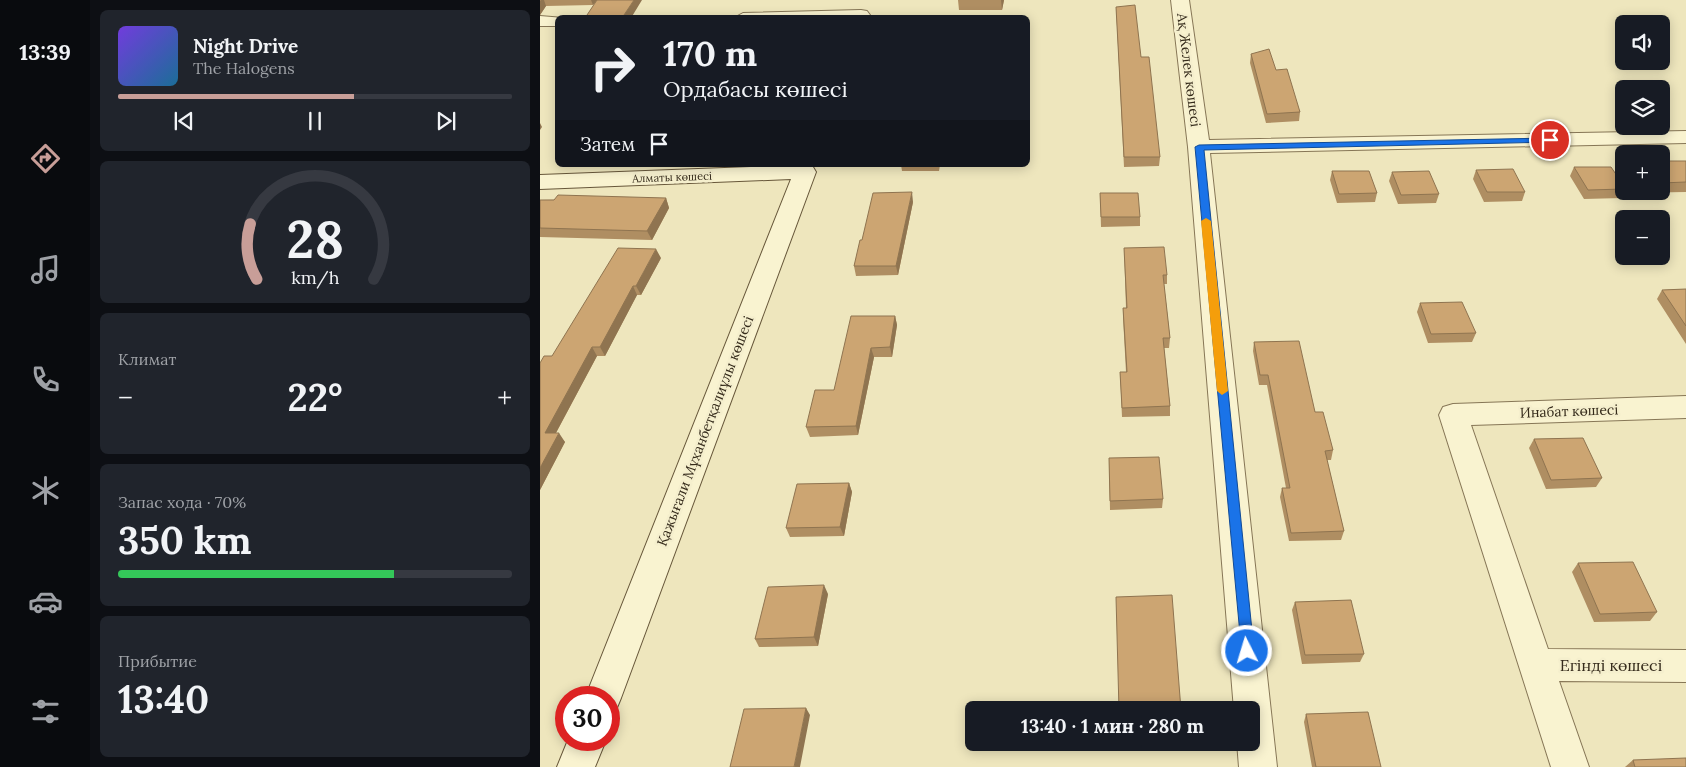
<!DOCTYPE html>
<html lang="ru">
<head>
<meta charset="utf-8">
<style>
	:root { --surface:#171b24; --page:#20242c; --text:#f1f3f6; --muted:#9ea1a6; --line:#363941; --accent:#c89e98 }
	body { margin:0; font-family:Lora,serif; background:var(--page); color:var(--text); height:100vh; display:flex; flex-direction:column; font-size:19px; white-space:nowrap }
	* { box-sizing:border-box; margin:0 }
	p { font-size:16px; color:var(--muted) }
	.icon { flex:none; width:28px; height:28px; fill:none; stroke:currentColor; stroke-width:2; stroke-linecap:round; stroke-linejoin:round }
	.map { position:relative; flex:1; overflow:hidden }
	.panel { display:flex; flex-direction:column; gap:10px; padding:10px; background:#0d0f14; width:450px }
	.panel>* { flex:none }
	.top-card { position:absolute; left:15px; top:15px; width:475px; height:152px; border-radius:8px; box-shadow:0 2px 12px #0003; background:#171b24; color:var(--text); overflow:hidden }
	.fabs { position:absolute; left:1075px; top:15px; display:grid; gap:10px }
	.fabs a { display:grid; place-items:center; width:55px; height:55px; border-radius:8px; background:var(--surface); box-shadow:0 2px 12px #0003; font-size:25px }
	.speed { position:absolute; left:15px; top:686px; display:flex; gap:10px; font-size:25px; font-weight:700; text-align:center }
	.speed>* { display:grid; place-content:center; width:65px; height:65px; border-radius:50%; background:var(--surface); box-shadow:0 2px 12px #0003; line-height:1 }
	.speed .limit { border:8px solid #d22; background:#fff; color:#111 }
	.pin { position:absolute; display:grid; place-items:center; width:42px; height:42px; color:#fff; margin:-21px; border:2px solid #fff; border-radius:50%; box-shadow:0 1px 5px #0007 }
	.me { position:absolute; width:55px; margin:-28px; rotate:355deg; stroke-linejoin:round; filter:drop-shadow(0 0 4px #0008) }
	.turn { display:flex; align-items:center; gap:18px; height:105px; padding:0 25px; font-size:22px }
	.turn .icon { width:65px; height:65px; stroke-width:2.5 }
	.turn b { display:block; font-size:35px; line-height:42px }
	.then { display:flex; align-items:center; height:48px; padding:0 25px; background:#0003; gap:10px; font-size:19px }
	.big { font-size:38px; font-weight:800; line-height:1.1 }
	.panel .widget { flex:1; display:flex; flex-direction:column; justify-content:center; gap:8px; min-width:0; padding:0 18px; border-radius:8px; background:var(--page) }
	.panel .dial { align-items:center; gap:0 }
	.dial svg { height:130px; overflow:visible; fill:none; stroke:var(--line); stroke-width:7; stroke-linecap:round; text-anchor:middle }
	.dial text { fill:var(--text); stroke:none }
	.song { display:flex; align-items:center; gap:15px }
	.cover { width:60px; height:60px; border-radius:8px; background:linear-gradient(135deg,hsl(260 70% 55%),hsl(200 70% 35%)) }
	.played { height:5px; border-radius:2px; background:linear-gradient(90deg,var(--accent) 60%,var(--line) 60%) }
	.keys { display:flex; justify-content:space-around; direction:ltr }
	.heat { display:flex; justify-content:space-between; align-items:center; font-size:28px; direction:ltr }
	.charge { height:8px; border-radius:4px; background:linear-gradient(90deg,#34c759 70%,var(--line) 0) }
	.trip { position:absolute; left:425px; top:701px; width:295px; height:50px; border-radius:8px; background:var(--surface); box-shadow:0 2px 12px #0003; font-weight:800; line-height:50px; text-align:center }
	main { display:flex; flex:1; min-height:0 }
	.tabs { display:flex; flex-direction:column; width:90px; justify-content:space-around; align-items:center; background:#090b0e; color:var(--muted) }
	.tabs .icon { width:35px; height:35px }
	.tabs .active { color:var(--accent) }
	.tabs b { font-size:22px; color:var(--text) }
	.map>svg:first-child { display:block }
</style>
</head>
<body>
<main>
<nav class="tabs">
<b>13:39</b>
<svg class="icon active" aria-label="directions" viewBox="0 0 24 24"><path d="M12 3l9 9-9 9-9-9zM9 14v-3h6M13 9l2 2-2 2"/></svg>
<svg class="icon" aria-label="music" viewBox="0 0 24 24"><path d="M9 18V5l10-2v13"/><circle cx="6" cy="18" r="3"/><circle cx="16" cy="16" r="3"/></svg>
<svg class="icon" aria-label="phone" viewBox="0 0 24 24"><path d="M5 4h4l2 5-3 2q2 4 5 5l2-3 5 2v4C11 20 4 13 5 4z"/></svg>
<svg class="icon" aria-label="climate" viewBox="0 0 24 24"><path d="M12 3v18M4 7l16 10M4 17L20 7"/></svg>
<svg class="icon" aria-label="car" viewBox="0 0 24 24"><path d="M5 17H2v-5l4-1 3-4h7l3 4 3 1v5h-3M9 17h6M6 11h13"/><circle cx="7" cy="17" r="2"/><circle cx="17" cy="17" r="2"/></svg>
<svg class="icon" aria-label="filters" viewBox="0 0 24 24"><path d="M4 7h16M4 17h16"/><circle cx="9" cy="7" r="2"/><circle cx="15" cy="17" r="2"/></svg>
</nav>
<section class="panel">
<div class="widget">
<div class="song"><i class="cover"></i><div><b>Night Drive</b><p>The Halogens</p></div></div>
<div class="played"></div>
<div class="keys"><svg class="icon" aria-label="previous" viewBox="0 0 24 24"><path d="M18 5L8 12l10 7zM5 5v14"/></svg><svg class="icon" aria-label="pause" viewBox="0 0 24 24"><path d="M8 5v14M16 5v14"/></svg><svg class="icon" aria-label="next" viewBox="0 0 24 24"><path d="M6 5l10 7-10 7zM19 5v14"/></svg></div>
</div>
<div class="widget dial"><svg viewBox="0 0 100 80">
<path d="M14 69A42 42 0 1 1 86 69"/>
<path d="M14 69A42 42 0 0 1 10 35" stroke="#c89e98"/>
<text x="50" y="56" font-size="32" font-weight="700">28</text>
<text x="50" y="72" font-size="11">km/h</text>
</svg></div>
<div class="widget"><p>Климат</p>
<div class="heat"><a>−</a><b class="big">22°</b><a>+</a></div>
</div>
<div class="widget"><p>Запас хода · 70%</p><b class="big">350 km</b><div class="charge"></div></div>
<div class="widget"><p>Прибытие</p><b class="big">13:40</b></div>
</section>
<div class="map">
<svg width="1146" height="767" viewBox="0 0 1146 767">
	<rect width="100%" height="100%" fill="#eee6bd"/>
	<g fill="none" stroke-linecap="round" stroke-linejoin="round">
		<defs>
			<path id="street" d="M631,0H649L669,140L1146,131V143L670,153L737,767H699L697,742H711V710H694L648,147Z
				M321,10L327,11L330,15L328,18H194L203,13Z
				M0,16L24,18H18V26H0Z
				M1146,396V418L931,425L1008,649L1146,650V682L1019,681L1049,767H1011L899,415L903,407L913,404Z"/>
			<path id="secondary" d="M265,165L273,167L276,172L81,698L76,710L69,713V698H45L251,179L0,189V175Z
				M28,740H66L55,767H17Z"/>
		</defs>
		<!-- street casing -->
		<use href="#street" stroke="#867656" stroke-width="2"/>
		<!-- secondary casing -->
		<use href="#secondary" stroke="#67573a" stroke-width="2"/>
		<!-- street -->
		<use href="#street" fill="#f9f3d0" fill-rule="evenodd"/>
		<!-- secondary -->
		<use href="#secondary" fill="#f9f3d0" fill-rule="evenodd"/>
	</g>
	<!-- wall -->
	<path fill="#af8e62" d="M0,0H57L53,5L6,6L0,15Z
		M418,0H464L462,10H419Z
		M576,7L601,57L620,157L619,166L584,167Z
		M711,54L736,70L760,112L759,121L726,123L710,63Z
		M1121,161H1146V192L1084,193L1082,198L1044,199L1030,176L1034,167L1080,180V172L1084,163V191H1121Z
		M361,165H400L399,171H362Z
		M936,170L985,192L982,201L944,202L933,179Z
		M792,171L837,193L835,202L797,203L790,180Z
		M852,172L899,194L896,203L858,204L849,181Z
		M560,193L600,217V226L561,227Z
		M126,198L129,208L112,240L0,237V200Z
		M373,202L358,275L316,276L314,266L322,240Z
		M584,248L627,275V284H624L630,338L629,348H624L630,406V416L582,417L580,372H586L583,317V308H586Z
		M121,258L101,295H97L65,356H57L16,433L25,442L0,490L12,356Z
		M1146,289V344L1117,299L1122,290Z
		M880,303L936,333L932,342L888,343L877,312Z
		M355,316L357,325L352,357H334L318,435L270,437L266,427L294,390Z
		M714,342L775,412L793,450L791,460H787L804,531L801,540L749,541L740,497L742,488H746L727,385H719L713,351Z
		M994,439L1062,478L1056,487L1006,489L989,448Z
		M569,458L623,499L622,508L570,510Z
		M309,483L312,492L304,536L250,537L246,528Z
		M1038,563L1117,612L1110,621L1054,622L1032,572Z
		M288,594L278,646L219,647L215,639Z
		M755,602L824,654L820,662L762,664L752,610Z
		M766,714L841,767H772L764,722Z
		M1093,760L1146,767H1085Z"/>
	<!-- shaded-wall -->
	<path fill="#8f7450" d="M1,0H4L6,6L0,15V1Z
		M51,0H57L53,5Z
		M94,0H102L91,18H82Z
		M461,0H464L462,10Z
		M0,123L2,127L0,130Z
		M372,192L373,202L358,275L356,266Z
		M126,198L129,208L112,240L107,231Z
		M116,249L121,258L101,295L96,286Z
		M93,286L97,295L65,356L60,347Z
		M355,316L357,325L352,357L350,347Z
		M52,347L57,356L11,442L5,433Z
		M331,348L334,357L318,435L316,426Z
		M19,433L25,442L0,490V468Z
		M309,483L312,492L304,536L300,527Z
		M284,585L288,594L278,646L274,637Z
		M266,708L270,715L260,767H254Z"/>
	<!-- building -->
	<path fill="#cca572" stroke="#8f7450" d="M57,0H94L82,18H45Z
		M595,5L601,57H609L620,157H584L576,7Z
		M729,49L736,70L747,69L760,112L727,114L711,54Z
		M1121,161H1146V182L1121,183Z
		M1034,167H1071L1084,186V189L1048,190Z
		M973,169L985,192H947L936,170Z
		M792,171H829L837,193L799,194Z
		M889,171L899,194L861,195L852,172Z
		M372,192L356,266H314L320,240H322L333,193Z
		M560,193H598L600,217H561Z
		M18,195L126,198L107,231L0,228V200H14Z
		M624,247L627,275H623L630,338H623L630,406L582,408L580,372H587L583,308H587L584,248Z
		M78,248L116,249L96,286H93L60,347H52L5,433H19L0,468V363L4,356H12Z
		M1146,289V326L1122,290Z
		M922,302L936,333L891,334L880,303Z
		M311,316H355L350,347L331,348L316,426L266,427L275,390H294Z
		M759,341L775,412H783L793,450L785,451L804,531L751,533L742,488H750L728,375H720L714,342Z
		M1043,438L1062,478L1011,480L994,439Z
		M619,457L623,499L570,501L569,458Z
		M309,483L300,527L246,528L257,484Z
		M1093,562L1117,612L1060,614L1038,563Z
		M284,585L274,637L215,639L228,587Z
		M632,595L641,710H579L576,597Z
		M811,600L824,654L765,655L755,602Z
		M266,708L254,767H190L204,709Z
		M828,712L841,767H776L766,714Z
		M1146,758V767H1095L1093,760Z"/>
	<!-- route -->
	<path fill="#1a73e8" stroke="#114b97" d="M1010,138H1013V142L664,150L714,651L712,656L707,657L702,656L655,147L659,145Z"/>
	<!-- slow -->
	<path fill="#f59e0b" d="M666,218L671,221L688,391L682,395L677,391L661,221Z"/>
	<g text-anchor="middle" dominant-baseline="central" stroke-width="5" stroke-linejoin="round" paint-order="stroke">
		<!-- far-street labels -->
		<g font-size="11" fill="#352b1b" stroke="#f5efcd">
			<text transform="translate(132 177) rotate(-2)">Алматы көшесі</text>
		</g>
		<!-- street labels -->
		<g font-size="14" fill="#352b1b" stroke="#f5efcd">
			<text transform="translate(649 70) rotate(83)">Ақ Желек көшесі</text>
			<text transform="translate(1029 411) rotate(-2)">Инабат көшесі</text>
			<text transform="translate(165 431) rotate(-69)">Қажығали Мұханбетқалиұлы көшесі</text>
		</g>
		<!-- near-street labels -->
		<g font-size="16" fill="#352b1b" stroke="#f5efcd">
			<text x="1071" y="665">Егінді көшесі</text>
		</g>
	</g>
</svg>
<div class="fabs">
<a><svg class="icon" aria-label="sound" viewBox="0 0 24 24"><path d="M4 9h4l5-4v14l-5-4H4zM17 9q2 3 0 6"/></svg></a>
<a><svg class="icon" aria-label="layers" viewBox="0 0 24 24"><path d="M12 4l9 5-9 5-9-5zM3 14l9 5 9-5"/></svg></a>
<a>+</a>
<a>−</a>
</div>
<div class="speed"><div class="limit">30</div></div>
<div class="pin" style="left:1010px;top:140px;background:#d93025"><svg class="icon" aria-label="arrive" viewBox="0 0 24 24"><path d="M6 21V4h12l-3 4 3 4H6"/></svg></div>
<svg class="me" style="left:707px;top:651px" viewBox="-20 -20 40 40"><circle r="17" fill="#1a73e8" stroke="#fff" stroke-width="3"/><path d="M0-11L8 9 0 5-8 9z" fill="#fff"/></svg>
<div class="trip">13:40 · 1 мин · 280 m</div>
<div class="top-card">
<div class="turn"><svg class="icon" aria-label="right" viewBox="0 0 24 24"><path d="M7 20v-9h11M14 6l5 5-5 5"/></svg><div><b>170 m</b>Ордабасы көшесі</div></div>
<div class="then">Затем<svg class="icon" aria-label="arrive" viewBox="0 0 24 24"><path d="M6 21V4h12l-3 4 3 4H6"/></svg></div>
</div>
</div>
</main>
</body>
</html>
